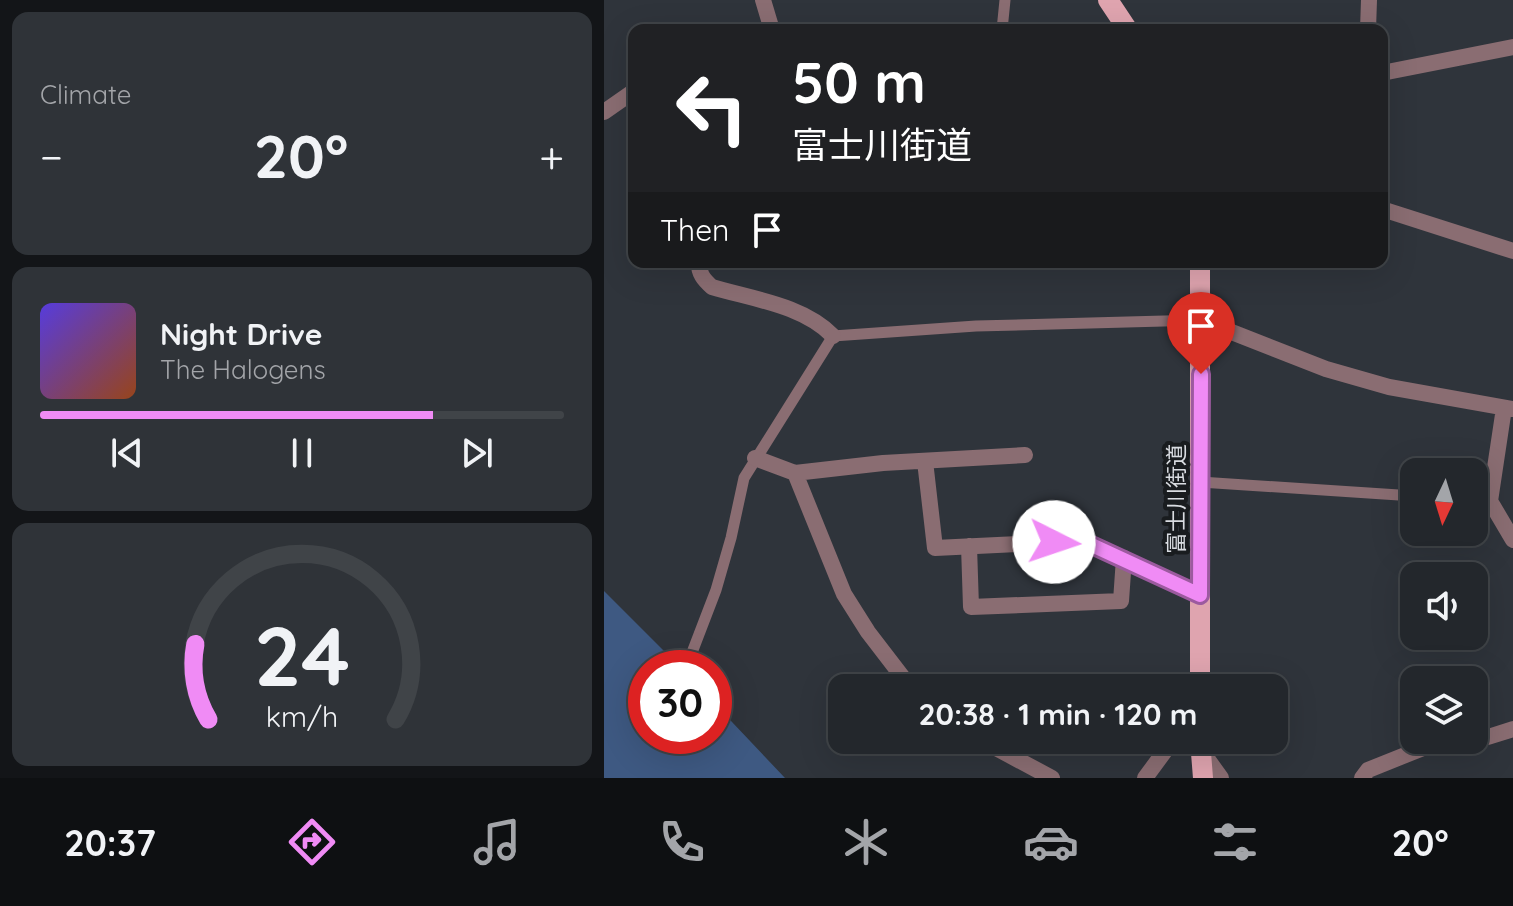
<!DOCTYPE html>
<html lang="en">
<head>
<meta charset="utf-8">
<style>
	:root { --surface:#23272c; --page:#2f3338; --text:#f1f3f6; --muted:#a3a5a9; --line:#404448; --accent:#f08bf5 }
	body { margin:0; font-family:Quicksand,"Noto Sans JP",sans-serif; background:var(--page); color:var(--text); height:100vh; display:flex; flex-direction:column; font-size:30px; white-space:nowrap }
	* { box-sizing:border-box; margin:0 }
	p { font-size:26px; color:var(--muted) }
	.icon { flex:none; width:44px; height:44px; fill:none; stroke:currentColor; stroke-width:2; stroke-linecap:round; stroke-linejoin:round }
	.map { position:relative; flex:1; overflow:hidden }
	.side { display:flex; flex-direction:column; gap:12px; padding:12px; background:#131518; width:604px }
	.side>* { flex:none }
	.guide { position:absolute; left:24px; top:24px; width:760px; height:244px; border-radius:16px; box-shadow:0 8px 32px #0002,0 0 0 2px var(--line); background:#202124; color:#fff; overflow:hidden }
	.needle { width:52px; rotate:184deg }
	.tools { position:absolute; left:796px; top:458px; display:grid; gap:16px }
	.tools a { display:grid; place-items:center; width:88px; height:88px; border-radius:16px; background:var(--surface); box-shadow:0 8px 32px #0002,0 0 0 2px var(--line); font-size:40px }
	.speed { position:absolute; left:24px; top:650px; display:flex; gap:16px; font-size:40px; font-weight:700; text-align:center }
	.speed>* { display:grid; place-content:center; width:104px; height:104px; border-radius:50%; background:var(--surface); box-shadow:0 8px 32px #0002,0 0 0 2px var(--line); line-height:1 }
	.speed .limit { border:12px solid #d22; background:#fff; color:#111 }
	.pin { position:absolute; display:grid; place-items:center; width:68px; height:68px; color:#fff; margin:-82px -34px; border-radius:50% 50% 50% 0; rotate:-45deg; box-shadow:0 0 8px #0007 }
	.pin .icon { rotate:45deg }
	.me { position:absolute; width:88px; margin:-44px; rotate:94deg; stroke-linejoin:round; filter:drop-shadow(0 0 6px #0008) }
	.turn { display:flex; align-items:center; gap:28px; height:168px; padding:0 32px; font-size:36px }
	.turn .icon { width:104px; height:104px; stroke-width:2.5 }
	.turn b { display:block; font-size:56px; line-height:68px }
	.then { display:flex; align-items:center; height:76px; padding:0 32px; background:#0003; gap:16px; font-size:30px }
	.big { font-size:60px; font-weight:800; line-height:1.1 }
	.side .tile { flex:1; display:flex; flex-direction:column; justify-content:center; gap:12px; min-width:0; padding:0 28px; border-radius:16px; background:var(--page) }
	.side .dial { align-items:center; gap:0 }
	.dial svg { height:208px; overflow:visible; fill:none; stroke:var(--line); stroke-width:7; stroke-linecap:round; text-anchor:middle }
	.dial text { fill:var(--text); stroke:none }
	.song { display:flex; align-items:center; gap:24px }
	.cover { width:96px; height:96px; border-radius:12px; background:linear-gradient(135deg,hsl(250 70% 55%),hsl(20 70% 35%)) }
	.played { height:8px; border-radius:4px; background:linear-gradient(90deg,var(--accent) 75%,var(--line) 75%) }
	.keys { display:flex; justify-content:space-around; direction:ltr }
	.heat { display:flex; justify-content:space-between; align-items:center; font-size:44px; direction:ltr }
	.trip { position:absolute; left:224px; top:674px; width:460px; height:80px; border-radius:16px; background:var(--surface); box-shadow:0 8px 32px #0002,0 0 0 2px var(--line); font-weight:800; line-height:80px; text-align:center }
	.menu { display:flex; height:128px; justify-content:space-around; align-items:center; background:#0e1012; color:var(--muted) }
	.menu .icon { width:56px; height:56px }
	.menu .current { color:var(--accent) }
	.menu b { font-size:36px; color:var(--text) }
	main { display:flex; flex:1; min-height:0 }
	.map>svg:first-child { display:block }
</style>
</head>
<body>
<main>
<section class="side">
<div class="tile"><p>Climate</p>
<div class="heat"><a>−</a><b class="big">20°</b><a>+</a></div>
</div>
<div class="tile">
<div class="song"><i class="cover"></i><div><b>Night Drive</b><p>The Halogens</p></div></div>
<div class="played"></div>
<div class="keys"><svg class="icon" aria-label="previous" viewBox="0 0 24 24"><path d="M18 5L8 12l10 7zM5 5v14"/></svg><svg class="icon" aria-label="pause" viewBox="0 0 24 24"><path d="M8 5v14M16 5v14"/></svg><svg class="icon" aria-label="next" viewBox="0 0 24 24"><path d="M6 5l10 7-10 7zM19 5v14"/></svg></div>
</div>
<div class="tile dial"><svg viewBox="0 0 100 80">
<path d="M14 69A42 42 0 1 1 86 69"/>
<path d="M14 69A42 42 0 0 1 9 40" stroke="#f08bf5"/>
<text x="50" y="56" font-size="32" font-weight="700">24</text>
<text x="50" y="72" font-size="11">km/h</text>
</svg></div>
</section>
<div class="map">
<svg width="909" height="778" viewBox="0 0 909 778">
	<rect width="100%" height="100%" fill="#2f343b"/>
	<!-- green -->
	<path fill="#3e5982" d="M0,591L77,668H42V736H110V703L181,778H0Z"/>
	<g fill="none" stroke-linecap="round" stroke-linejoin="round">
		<!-- lane -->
		<path stroke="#8a6d72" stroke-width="11" d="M398,30L401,0
			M596,482L810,496
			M870,500L886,501
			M84,663L112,590L127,538L140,478L229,336L372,326L597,320"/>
		<!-- street -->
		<path stroke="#8a6d72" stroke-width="16" d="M159,0L168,30
			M764,30L765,0
			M778,73L909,47
			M0,112L30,91
			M778,209L909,251
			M95,262C94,273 100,280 108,287C148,299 199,305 229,336
			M597,320L722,369L785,387L909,409
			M900,408L886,501L909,540
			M151,458L191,473L279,463L421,455
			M321,461L331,548L479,541L596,595
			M191,473L240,594L264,632L307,688
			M365,546L367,607L517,601L520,558
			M870,736L884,737L909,729
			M377,740L448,778
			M597,750L617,778
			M541,778L569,740
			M758,778L764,770L839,740"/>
		<!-- primary -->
		<path stroke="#dfa4af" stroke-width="20" d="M504,0L524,30
			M596,688V262
			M596,740L599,778"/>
	</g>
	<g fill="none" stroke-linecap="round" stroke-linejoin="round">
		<defs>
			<path id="route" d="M450,542L479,541L596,595L597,374"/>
		</defs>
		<!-- route casing -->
		<use href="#route" stroke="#9c5a9f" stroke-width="20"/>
		<!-- route -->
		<use href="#route" stroke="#f08bf5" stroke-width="14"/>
	</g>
	<g text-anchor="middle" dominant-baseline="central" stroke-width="8" stroke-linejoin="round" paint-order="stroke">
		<!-- street labels -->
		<g font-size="22" fill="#d9dce1" stroke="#191c1f">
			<text transform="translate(572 499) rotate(-90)">富士川街道</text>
		</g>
	</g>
</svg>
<div class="tools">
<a><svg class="needle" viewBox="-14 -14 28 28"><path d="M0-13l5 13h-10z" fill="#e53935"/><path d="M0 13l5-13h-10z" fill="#a3a5a9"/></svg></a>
<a><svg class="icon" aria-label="sound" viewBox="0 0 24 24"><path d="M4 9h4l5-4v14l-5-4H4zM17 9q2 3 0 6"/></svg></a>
<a><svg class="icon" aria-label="layers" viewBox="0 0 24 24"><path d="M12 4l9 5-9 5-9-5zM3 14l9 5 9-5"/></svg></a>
</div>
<div class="speed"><div class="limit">30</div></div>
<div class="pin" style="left:597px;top:374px;background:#d93025"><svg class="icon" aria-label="arrive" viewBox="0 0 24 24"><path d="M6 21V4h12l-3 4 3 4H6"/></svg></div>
<svg class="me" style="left:450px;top:542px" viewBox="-20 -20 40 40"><circle r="19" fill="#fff"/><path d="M0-13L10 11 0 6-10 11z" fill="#f08bf5"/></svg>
<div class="trip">20:38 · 1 min · 120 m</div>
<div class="guide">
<div class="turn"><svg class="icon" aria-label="left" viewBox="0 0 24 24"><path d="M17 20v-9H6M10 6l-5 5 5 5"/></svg><div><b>50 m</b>富士川街道</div></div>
<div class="then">Then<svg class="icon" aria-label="arrive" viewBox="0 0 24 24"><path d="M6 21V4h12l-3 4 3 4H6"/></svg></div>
</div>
</div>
</main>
<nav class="menu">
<b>20:37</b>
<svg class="icon current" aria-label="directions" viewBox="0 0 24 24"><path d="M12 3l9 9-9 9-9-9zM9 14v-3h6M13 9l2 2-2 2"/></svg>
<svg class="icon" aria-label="music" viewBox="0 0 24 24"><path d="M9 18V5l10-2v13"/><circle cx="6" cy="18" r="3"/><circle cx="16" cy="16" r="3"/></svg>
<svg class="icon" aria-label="phone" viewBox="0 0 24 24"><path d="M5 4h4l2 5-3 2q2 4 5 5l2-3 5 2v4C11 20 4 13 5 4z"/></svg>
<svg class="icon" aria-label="climate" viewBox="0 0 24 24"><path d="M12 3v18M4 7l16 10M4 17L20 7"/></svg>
<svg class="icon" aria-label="car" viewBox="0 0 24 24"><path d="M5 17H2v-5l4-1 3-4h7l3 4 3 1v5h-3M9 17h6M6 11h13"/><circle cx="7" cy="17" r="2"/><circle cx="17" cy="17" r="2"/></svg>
<svg class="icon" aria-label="filters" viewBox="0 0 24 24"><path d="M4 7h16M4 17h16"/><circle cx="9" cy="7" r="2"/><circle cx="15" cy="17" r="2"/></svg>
<b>20°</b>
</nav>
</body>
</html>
